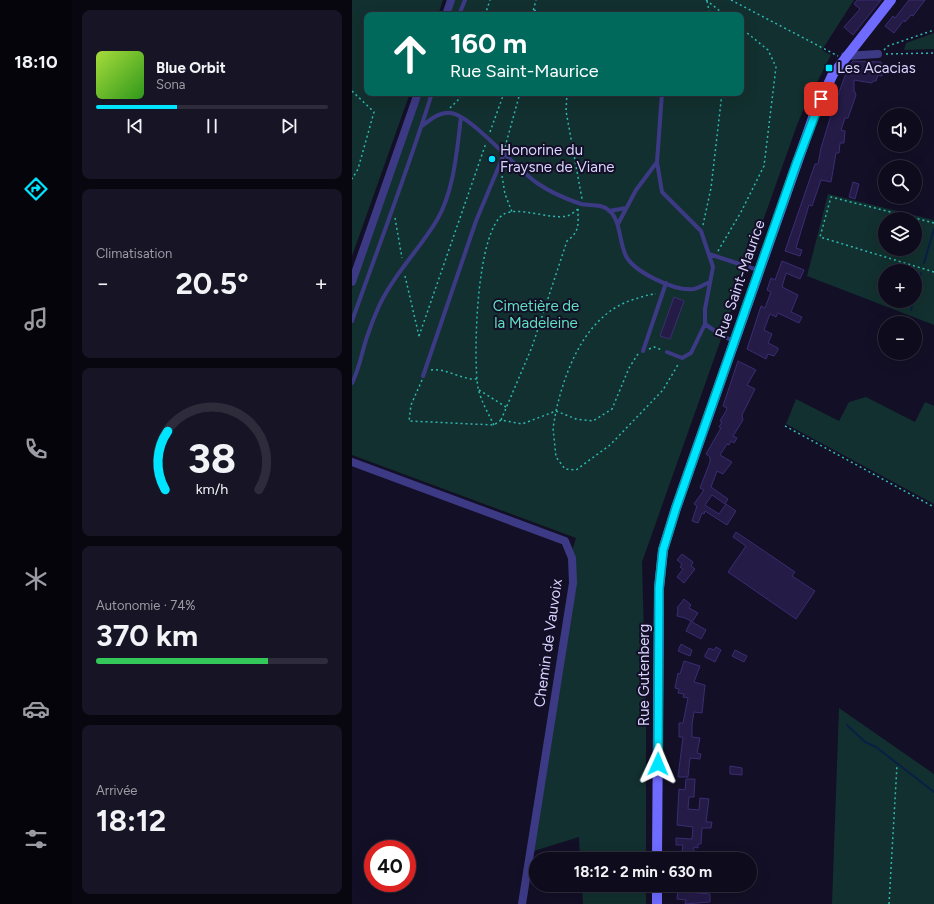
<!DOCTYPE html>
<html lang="fr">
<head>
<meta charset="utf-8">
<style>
	:root { --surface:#0e0b1c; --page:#171425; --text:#f1f3f6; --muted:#9b9ba3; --line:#2e2b3b; --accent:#00e5ff }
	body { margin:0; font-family:Figtree,sans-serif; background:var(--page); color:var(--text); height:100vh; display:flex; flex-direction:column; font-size:15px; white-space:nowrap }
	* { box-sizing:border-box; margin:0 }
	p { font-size:13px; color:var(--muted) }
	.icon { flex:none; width:22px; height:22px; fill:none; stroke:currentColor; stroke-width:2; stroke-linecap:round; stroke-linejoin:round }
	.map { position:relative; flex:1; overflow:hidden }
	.side { display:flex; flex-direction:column; gap:10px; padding:10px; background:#08060f; width:280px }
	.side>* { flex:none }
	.hud { position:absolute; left:12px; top:12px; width:380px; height:84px; border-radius:8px; box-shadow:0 4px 16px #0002,0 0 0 1px var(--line); background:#00695c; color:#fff; overflow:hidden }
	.controls { position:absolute; left:526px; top:108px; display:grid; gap:8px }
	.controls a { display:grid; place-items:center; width:44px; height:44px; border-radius:50%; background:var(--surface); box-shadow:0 4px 16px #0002,0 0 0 1px var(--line); font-size:20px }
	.speed { position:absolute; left:12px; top:840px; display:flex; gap:8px; font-size:20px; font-weight:700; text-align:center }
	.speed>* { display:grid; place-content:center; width:52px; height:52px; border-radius:50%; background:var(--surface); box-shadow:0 4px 16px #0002,0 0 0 1px var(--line); line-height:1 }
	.speed .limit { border:6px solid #d22; background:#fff; color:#111 }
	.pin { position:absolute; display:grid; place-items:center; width:34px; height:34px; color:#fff; margin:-17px; border-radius:8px; box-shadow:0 2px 6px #0006 }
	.me { position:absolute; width:44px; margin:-22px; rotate:1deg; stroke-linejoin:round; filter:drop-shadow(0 0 3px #0008) }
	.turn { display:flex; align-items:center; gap:14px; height:84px; padding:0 20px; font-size:18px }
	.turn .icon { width:52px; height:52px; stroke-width:2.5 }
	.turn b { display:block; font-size:28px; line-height:34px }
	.big { font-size:30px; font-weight:700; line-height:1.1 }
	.side .card { flex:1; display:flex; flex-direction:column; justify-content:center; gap:6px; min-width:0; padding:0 14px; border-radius:8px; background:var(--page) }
	.side .dial { align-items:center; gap:0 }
	.dial svg { height:104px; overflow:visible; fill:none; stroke:var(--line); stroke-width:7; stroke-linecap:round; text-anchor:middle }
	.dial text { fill:var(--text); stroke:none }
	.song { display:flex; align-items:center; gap:12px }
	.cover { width:48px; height:48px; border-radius:6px; background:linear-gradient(135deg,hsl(80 70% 55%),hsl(110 70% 35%)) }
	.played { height:4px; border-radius:2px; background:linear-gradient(90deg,var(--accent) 35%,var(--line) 35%) }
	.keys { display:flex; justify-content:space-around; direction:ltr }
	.heat { display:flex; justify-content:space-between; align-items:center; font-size:22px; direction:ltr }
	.charge { height:6px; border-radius:3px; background:linear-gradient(90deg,#34c759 74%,var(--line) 0) }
	.trip { position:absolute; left:177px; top:852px; width:228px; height:40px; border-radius:20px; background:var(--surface); box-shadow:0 4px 16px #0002,0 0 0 1px var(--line); font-weight:700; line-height:40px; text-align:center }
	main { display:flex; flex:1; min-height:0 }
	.menu { display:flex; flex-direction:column; width:72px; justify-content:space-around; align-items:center; background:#06040b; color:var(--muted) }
	.menu .icon { width:28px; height:28px }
	.menu .on { color:var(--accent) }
	.menu b { font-size:18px; color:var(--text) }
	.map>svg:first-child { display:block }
</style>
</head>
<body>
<main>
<nav class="menu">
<b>18:10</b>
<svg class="icon on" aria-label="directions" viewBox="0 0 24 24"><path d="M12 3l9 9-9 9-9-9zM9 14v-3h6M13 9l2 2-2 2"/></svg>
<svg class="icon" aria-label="music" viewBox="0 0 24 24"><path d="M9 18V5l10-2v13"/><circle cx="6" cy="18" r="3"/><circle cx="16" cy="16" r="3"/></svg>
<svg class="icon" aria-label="phone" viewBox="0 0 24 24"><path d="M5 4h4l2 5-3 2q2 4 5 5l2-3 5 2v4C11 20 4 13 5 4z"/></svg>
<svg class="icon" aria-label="climate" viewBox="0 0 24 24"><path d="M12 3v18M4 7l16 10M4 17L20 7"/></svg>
<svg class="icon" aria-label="car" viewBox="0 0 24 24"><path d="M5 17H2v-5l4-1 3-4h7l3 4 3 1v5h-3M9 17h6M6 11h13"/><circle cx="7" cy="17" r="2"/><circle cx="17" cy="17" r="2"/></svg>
<svg class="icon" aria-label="filters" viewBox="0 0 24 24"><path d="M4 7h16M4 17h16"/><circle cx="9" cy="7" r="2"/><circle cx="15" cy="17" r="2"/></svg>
</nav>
<section class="side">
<div class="card">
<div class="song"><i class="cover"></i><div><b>Blue Orbit</b><p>Sona</p></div></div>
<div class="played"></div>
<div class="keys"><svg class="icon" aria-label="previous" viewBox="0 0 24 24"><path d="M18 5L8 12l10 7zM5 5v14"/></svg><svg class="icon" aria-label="pause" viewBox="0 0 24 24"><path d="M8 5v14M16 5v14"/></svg><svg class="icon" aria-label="next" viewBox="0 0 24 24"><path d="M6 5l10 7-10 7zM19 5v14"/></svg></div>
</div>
<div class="card"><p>Climatisation</p>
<div class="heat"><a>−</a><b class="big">20.5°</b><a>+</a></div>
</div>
<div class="card dial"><svg viewBox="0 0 100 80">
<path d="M14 69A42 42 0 1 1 86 69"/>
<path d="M14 69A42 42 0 0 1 16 24" stroke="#00e5ff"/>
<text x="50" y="56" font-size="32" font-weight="700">38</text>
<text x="50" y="72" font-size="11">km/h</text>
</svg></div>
<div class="card"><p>Autonomie · 74%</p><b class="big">370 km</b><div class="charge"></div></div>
<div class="card"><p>Arrivée</p><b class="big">18:12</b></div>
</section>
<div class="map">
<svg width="582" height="904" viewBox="0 0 582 904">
	<rect width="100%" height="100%" fill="#130f26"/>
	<!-- green -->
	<path fill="#12302f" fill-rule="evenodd" d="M0,0H91L86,15H15V93H58L0,256Z
		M103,0H502L470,50L479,55L452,108L445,125L290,562L294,712V859H228L227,837L182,851L223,587L220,551L224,538L0,455V288L70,93H389V15H97Z
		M582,33V49L552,50L554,43Z
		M476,194L582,220V325L455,276ZM533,219H563V249H533ZM533,271H563V301H533Z
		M514,397L563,422L573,402L582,406V504L434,424L444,399L487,421L497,402Z
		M487,708L582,774V904H480Z
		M230,885H294V904H231Z"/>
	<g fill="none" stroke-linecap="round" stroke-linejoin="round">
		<!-- stream -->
		<path stroke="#0a1f44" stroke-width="2" d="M572,263L582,229
			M563,295L569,273
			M559,310L561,301
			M495,725L513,742L524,747L582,792"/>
	</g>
	<!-- building -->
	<path fill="#241b47" stroke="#3b2d73" d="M505,0H529L501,35L492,27L508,9L502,4Z
		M557,0H573L561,16L559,15L553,22L552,20L542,33L533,26L541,16L543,18Z
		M501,61L529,62L530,76L526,75L524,81H521L520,83L502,80V90L504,95L496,118H493L489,130L493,131L492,143H488L487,153H484L479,182L469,180L460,206L457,205L444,248L450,250L448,256L433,251L463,164H466L469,148L480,112L494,73L491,72Z
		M501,182L507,184L503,199L497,197Z
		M430,261L452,270L448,279L434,273L430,287L446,295L439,312L450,317L447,323L426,313L424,317L418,314L412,330L420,334L416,343L426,348V350L422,356L416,354L414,359L395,349L409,306L413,308L419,292L415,290L419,278L423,280Z
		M322,297L332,301L318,339L308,336Z
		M386,361L404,370L395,385L403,389L390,415L391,420L381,436L385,438L382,443L379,441L377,445L375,444L368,455L380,462L371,474L365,471L359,487L376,499L373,504L360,495L353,505L367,514L374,504L384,511L375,525L353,511L352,514L350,513L346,523L340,521L345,506L342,504L352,490L348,488L358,462V457L354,454L369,428L367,427L370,422L368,421L374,411L375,408L371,406Z
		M384,532L443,572L440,576L463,591L444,619L376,572L394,546L381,537Z
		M330,554L341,562L339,566L343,569L332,583L325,577L331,569L328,567L330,564L325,560Z
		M332,599L339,605L337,608L346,613L340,622L354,630L349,639L334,631L339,621L333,618L325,616L326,609L325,608Z
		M329,644L340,650L338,656L326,651Z
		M364,647L369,650L363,662L353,657V655L357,648L362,650Z
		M383,650L395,656L392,662L380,656Z
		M332,661L348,666L342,682L353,685L350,713L342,712L340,724V737L348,738L345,753L349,754L348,759L338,758L336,777H326L331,737H327V723H331L336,698L331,697L332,694L326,693L327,689L323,688L326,673L328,674Z
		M378,766L390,768V775L378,774Z
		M334,779H343L342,797H337L336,809L347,810L348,798L357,799L354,822H360L359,828H350L349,844H346V848L342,847L341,859H329L331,845H324V838L340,839L341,827L325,825L327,789L333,790Z
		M326,888L336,889L335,892L358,894V902L333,904L334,900L325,899Z"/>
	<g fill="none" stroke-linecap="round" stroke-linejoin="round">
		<!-- path -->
		<path stroke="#2fb8b0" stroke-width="1.5" stroke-dasharray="2 3" stroke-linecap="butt" d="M354,0L373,15
			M379,0L486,56
			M355,1L358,15
			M182,10L197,15
			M133,15L138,0
			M180,15L184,0
			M345,15L356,13
			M532,50L536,46L582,30
			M534,54L582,53
			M0,91L22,112L6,169L0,179
			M215,93L214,111L230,199
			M98,108L108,98L109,93
			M138,132L152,93
			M153,147L168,93
			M150,176L153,194L160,212
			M43,218L50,258
			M582,223L479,197L468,237L582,272
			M351,225L359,188L370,93
			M366,251L389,212L412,166L424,67L416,50L389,28
			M53,276L67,336
			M67,336L134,143
			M297,349L302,347L310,350
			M286,354L277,368L260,409L241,421L224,419L204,411L201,428L204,457L213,469L224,470L258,445L284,418L311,390L327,363
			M79,370C95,368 109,380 125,379
			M70,380L59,405L57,421L142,425L149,420L170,424L204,411C214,367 235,313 283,299C290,297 297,294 304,294
			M127,390L154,407
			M149,420L180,347L215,241C228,231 226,225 226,209
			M142,425C136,413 129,401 126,388C121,358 124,230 152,214C167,206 199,220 215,216C219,215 223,211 226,209
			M433,426L582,507
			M537,904L545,765"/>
		<!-- lane -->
		<path stroke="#3d3a85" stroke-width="4" d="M107,15L113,0
			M310,93L305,162L310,192L349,231L361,267L353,309V324L339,353L330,358L315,352
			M70,126C78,120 88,111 99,113C120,116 164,169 185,183C198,192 214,199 229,204C239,206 249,203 258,211C269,222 267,242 274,256C282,272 324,292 342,289C347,288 353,284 358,282
			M257,211L274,208
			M266,224L284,190L305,162
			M357,254L406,270
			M0,321C27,245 56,170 80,93
			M353,324L370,336L382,341
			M291,351L314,283
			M71,376L124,221L152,154
			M0,383C8,368 10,350 16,334C19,325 23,315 27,306C42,274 67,250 85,220C102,191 105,150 109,117"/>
		<!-- street -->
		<path stroke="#3d3a85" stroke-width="8" d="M94,15L99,0
			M493,56L526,54
			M0,282L66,93
			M0,462L213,541L220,558L221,583L170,904"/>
		<!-- secondary -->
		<path stroke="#6f6bff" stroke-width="10" d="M305,859L307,588L311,550L324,508L463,112L481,74L539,0
			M305,904V885"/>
	</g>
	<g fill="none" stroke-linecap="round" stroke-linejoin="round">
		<defs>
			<path id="route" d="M306,764L307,588L311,550L324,508L445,162L469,99"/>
		</defs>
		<!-- route casing -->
		<use href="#route" stroke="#0095a6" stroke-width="10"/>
		<!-- route -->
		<use href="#route" stroke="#00e5ff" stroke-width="7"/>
	</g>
	<!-- markers -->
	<g fill="#00e5ff" stroke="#130f26" stroke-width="1.5">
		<rect x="473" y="64" width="8" height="8" rx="2"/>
		<circle cx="140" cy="159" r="4"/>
	</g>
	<g text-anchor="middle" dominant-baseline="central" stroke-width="4" stroke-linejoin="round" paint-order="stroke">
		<!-- poi labels -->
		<g font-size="15" fill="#d9d4ff" stroke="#130f26" text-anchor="start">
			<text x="485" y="68">Les Acacias</text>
			<text x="148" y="150">Honorine du<tspan x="148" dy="17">Fraysne de Viane</tspan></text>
		</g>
		<!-- street labels -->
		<g font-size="15" fill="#d9d4ff" stroke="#130f26">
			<text transform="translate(388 279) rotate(-71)">Rue Saint-Maurice</text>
			<text transform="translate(196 643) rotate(-82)">Chemin de Vauvoix</text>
			<text transform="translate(292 675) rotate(-90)">Rue Gutenberg</text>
		</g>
		<!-- park labels -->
		<g font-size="15" fill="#5fe0c0" stroke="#130f26">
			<text x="184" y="306">Cimetière de<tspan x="184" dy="17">la Madeleine</tspan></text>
		</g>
	</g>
</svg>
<div class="controls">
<a><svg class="icon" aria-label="sound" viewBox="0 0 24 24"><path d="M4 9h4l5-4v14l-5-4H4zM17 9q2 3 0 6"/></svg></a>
<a><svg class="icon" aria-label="search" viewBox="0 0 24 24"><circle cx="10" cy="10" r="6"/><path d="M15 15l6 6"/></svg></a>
<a><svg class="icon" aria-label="layers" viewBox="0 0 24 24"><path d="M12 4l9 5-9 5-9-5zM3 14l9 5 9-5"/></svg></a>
<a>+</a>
<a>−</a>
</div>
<div class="speed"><div class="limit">40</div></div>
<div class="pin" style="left:469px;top:99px;background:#d93025"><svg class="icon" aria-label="arrive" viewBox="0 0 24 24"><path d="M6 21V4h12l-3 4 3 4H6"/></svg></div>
<svg class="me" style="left:306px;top:764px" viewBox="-20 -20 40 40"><path d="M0-17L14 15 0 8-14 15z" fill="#00e5ff" stroke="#fff" stroke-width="4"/></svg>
<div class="trip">18:12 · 2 min · 630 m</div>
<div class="hud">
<div class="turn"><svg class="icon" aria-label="ahead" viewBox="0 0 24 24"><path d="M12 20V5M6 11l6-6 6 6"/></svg><div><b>160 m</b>Rue Saint-Maurice</div></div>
</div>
</div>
</main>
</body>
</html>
